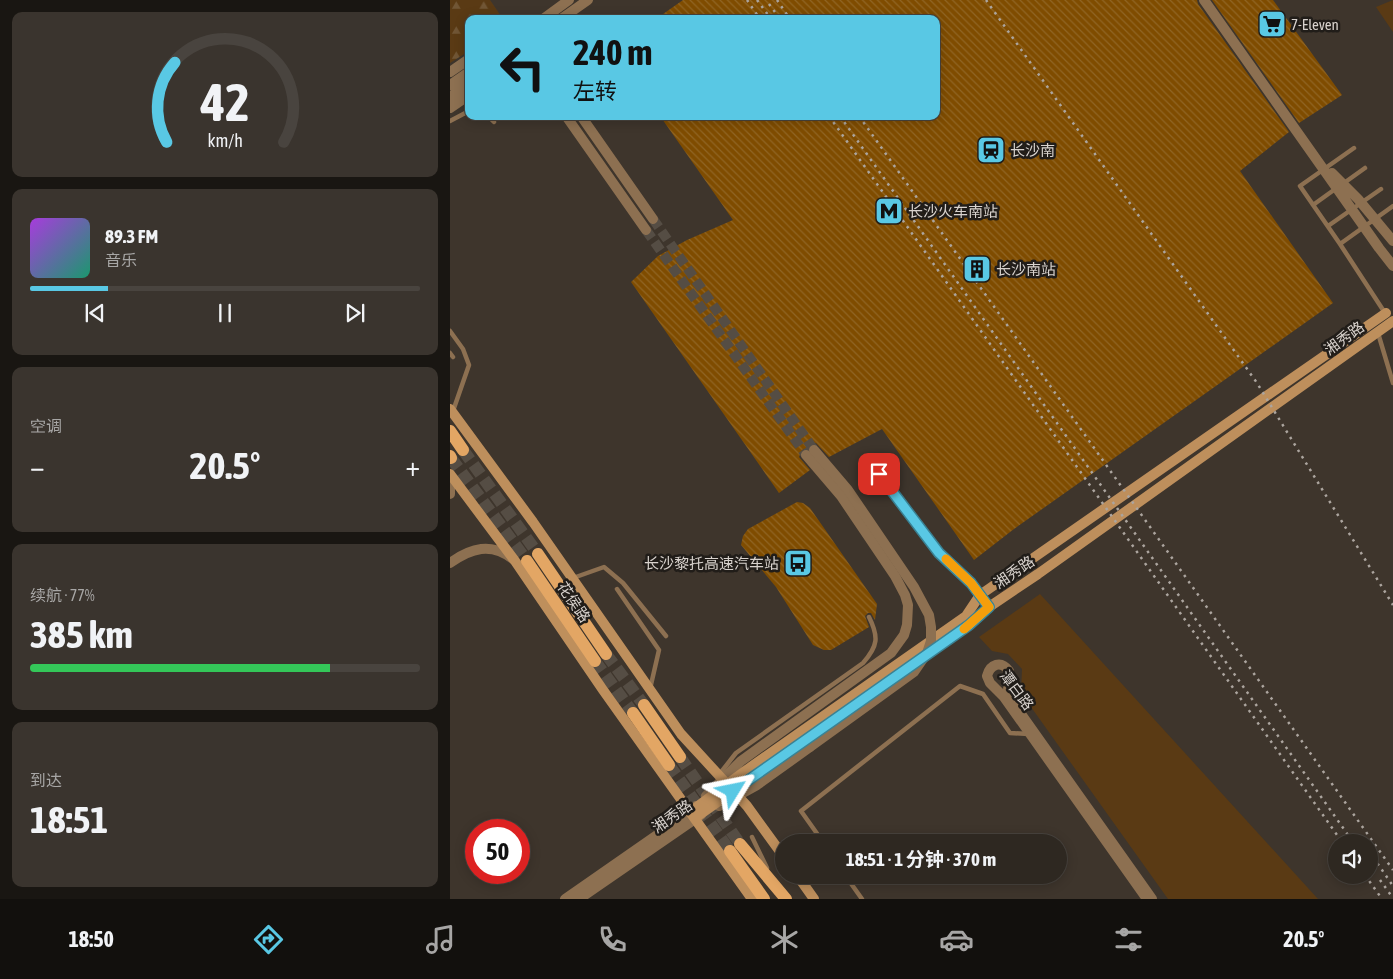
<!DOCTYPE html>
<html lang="zh">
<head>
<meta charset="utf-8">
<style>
	:root { --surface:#2e2821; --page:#3a342e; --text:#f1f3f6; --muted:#a7a6a5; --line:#49443f; --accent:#59c8e4 }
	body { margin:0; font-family:"Asap Condensed","Noto Sans SC",sans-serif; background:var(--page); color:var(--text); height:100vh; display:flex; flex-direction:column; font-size:19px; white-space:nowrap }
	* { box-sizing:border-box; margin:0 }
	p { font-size:16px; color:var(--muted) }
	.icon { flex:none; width:28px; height:28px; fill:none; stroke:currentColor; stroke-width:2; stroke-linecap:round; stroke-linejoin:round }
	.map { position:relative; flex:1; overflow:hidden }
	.panel { display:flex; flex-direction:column; gap:12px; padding:12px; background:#191612; width:450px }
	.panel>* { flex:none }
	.hud { position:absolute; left:15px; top:15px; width:475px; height:105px; border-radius:10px; box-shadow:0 2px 12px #0003,0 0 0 1px var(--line); background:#59c8e4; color:#111; overflow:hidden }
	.buttons { position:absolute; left:878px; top:834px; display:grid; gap:10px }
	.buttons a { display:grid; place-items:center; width:50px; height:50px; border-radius:50%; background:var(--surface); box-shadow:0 2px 12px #0003,0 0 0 1px var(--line); font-size:25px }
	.speed { position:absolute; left:15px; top:819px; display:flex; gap:10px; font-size:25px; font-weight:700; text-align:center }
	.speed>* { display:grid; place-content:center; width:65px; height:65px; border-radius:50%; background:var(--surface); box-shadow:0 2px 12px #0003,0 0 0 1px var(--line); line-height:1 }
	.speed .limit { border:8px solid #d22; background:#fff; color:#111 }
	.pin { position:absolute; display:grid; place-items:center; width:42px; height:42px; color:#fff; margin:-21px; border-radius:10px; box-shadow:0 2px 8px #0006 }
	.me { position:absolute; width:55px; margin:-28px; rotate:55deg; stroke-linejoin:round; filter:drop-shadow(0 0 4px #0008) }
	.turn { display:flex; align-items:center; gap:18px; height:105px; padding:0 25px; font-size:22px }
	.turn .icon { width:65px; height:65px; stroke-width:2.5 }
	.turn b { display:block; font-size:35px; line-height:42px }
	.big { font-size:38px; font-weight:700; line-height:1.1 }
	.panel .widget { flex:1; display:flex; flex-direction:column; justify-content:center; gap:8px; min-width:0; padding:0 18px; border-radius:10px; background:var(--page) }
	.panel .dial { align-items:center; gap:0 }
	.dial svg { height:130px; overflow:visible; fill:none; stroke:var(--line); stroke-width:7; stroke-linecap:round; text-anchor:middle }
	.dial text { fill:var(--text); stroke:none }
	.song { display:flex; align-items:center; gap:15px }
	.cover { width:60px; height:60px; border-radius:8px; background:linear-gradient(135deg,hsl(280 70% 55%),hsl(160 70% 35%)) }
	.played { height:5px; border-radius:2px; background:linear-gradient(90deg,var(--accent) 20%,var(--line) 20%) }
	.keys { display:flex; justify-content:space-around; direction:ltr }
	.heat { display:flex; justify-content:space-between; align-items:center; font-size:28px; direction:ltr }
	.charge { height:8px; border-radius:4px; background:linear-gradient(90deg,#34c759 77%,var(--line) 0) }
	.trip { position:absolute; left:325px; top:834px; width:292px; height:50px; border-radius:25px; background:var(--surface); box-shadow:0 2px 12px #0003,0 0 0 1px var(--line); font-weight:700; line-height:50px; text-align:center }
	.menu { display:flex; height:80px; justify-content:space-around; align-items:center; background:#12100d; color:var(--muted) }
	.menu .icon { width:35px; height:35px }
	.menu .selected { color:var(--accent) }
	.menu b { font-size:22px; color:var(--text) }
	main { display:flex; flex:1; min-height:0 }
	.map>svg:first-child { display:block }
</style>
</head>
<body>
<main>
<section class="panel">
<div class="widget dial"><svg viewBox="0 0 100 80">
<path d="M14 69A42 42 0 1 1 86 69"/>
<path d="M14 69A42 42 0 0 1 19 20" stroke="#59c8e4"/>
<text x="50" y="56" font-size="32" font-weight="700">42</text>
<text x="50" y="72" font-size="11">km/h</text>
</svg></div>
<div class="widget">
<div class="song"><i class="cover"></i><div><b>89.3 FM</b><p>音乐</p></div></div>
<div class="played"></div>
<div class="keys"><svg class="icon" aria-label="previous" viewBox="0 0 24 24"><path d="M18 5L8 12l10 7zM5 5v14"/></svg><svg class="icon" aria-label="pause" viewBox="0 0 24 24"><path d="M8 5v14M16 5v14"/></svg><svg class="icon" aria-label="next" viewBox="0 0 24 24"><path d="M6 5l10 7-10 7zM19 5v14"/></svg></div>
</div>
<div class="widget"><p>空调</p>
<div class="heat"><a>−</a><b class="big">20.5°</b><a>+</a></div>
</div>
<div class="widget"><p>续航 · 77%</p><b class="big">385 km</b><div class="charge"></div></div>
<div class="widget"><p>到达</p><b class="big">18:51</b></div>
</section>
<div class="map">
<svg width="943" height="899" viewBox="0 0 943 899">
	<defs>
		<pattern id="forest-firs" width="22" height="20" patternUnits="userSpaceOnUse" patternTransform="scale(1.25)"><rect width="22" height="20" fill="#5a3a14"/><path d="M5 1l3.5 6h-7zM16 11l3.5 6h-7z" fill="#715635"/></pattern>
		<pattern id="building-back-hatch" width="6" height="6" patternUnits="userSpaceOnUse" patternTransform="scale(1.25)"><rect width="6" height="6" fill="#7f4c00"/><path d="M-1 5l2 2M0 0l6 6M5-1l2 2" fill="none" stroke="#906524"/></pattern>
	</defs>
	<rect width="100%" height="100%" fill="#3e352c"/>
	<!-- grass -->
	<path fill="#5a3a14" d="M943,0V32L926,7Z
		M590,594L868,899H718L571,693L572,669L558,654L542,651L529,637Z"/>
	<!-- forest -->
	<path fill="url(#forest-firs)" d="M0,0H40L53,19H19V51L0,63Z"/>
	<!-- building -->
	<path fill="url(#building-back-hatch)" d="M233,0H747L748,4L839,132L790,171L883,303L564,529L524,560L432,429L379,457L366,443H362L357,448L352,450L349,457L360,470L329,493L181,282L208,256L237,240L283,220L210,116H486V19H206Z
		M762,0H823L892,95L849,123Z
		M347,502L353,503L360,508L427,604L425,620L421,613H418L415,616L419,627L381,650H374L363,645L326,587L291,545L293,536L298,529Z"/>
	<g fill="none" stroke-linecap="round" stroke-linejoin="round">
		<!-- tertiary-tunnel -->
		<path stroke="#554d44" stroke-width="10" stroke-dasharray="10 5" stroke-linecap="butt" d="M203,219L364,450
			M196,230L356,455"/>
		<!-- primary-tunnel -->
		<path stroke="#554d44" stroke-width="12" stroke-dasharray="12 6" stroke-linecap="butt" d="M13,450L88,554
			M1,458L77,561
			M156,654L194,705
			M145,661L183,713
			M230,757L290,844
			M219,765L280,851"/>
		<!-- service -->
		<path stroke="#8d7051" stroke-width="4.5" d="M38,116L44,122
			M0,121L19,111
			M904,148L850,186L890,244L935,313
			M894,183L915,168
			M863,205L888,187
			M878,226L931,189
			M890,244L943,206
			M0,331L13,349L19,365L3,411
			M928,333L943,383
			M0,353L3,357
			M417,458L489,553L521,583L539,607
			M123,578L154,567L173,583L216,636
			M167,589L209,650L200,689
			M268,776L286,753L413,663C428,646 429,637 419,617
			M302,837L317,868
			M373,842L351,811L510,686L533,694L560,733L579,734
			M395,875L412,899"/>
		<!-- tertiary -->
		<path stroke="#8d7051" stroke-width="10" d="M93,19L119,0
			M111,19L138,0
			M0,72L19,59
			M0,85L19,72
			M0,97L19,83
			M0,108L19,95
			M116,116L196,230
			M131,116L203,219
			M0,481V494
			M0,563C21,548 41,542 63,559
			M256,796L291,761L441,653L454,635L457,625L458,605L455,595L445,576L391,496L356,455
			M269,806L307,785L360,747
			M115,899L240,812L246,806
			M129,899L251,815
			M697,899L554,697L540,683L537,676C540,664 551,660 559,671L558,691L559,697L702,899"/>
		<!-- secondary -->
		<path stroke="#be8f5c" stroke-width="10" d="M0,409L83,522L231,734L297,806L334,857
			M0,474L65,561L153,690L302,899
			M240,812L295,771L516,616L530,595L936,313
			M245,818L519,625L539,607L588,574L943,321
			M347,875L364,899"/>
		<!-- primary -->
		<path stroke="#e3a664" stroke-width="12" d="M0,431L13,450
			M0,456L1,458
			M88,554L156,654
			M77,561L145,661
			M194,705L230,757
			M183,713L219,765
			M290,844L336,899
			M280,851L314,899"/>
		<!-- rail -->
		<path stroke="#aca59f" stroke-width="2.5" stroke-dasharray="2.5 5" stroke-linecap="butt" d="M297,0L310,19
			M307,0L321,19
			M327,0L340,19
			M536,0L807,383L943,605
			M319,4L330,19
			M379,116L892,842
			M390,116L903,842
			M409,116L943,870
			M919,851L943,886
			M915,875L932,899
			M930,880L943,898"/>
		<!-- tertiary-bridge -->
		<path stroke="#8d7051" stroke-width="10" d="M754,0L929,248L943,266
			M882,173L908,199L943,241
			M360,747L464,672L477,653L481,641V627L479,615L464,587L398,490L364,450"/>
	</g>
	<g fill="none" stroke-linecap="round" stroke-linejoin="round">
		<defs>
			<path id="route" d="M283,791L519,625L539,607L521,583L489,553L429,474"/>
		</defs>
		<!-- route casing -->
		<use href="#route" stroke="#3a8294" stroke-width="12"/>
		<!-- route -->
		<use href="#route" stroke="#59c8e4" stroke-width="9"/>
		<!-- slow -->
		<path stroke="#f59e0b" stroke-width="9" d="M496,559L521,583L539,607L514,629"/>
	</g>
	<!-- icons -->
	<defs>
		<symbol id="supermarket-square" viewBox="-11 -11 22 22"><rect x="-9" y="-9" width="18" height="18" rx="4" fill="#59c8e4" stroke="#211d19"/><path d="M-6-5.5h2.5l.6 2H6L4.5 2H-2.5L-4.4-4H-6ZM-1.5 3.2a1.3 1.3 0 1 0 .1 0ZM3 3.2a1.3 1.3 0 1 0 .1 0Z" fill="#111"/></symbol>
		<symbol id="station-square" viewBox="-11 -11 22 22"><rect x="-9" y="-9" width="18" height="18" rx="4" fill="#59c8e4" stroke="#211d19"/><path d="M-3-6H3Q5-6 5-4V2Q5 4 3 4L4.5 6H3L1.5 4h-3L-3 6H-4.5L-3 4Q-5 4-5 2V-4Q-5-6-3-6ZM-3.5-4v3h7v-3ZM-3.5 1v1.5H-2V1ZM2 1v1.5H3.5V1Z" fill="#111"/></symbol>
		<symbol id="metro-square" viewBox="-11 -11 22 22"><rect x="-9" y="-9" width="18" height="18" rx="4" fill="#59c8e4" stroke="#211d19"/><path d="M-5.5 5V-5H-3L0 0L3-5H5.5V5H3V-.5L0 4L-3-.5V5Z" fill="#111"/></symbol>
		<symbol id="building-square" viewBox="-11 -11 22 22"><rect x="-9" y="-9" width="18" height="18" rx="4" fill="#59c8e4" stroke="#211d19"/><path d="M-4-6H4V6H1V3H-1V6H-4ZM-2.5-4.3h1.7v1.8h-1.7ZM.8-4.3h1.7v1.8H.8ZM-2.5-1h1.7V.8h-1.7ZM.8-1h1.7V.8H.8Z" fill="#111"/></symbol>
		<symbol id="bus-square" viewBox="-11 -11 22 22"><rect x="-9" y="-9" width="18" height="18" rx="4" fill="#59c8e4" stroke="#211d19"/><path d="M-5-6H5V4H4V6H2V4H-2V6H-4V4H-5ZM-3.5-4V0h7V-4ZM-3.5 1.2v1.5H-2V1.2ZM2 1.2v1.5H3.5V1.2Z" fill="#111"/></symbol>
	</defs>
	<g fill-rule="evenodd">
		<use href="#supermarket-square" x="806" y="8" width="32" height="32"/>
		<use href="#station-square" x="525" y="134" width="32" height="32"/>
		<use href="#metro-square" x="423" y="195" width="32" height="32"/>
		<use href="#building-square" x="511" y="253" width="32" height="32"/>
		<use href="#bus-square" x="332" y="547" width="32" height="32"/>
	</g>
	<g text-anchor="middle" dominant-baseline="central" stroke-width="5" stroke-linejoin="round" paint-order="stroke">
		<!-- poi labels -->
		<g font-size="15" fill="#d8d2cd" stroke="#211d19" text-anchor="start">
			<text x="841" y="24">7-Eleven</text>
			<text x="560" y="150">长沙南</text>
			<text x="458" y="211">长沙火车南站</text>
			<text x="546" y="269">长沙南站</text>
			<text x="329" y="563" text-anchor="end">长沙黎托高速汽车站</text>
		</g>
		<!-- street labels -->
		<g font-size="15" fill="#d8d2cd" stroke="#211d19">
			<text transform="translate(894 338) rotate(-36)">湘秀路</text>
			<text transform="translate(564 572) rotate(-34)">湘秀路</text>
			<text transform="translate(124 602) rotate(56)">花侯路</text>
			<text transform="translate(567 690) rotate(53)">潭白路</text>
			<text transform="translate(222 816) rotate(-35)">湘秀路</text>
		</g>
	</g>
</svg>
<div class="buttons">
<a><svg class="icon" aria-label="sound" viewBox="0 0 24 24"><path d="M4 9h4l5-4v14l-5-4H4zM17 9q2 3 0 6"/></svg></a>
</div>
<div class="speed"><div class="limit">50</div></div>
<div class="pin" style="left:429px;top:474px;background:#d93025"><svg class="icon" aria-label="arrive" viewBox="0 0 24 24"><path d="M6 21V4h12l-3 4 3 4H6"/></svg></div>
<svg class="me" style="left:283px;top:791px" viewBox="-20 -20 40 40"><path d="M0-17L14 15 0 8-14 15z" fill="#59c8e4" stroke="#fff" stroke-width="4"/></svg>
<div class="trip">18:51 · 1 分钟 · 370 m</div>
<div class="hud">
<div class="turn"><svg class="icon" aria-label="left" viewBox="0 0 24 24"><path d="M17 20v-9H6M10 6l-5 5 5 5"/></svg><div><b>240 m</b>左转</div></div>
</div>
</div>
</main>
<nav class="menu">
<b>18:50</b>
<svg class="icon selected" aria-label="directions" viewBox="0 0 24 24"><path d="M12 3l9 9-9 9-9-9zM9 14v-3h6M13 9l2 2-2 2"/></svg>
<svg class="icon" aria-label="music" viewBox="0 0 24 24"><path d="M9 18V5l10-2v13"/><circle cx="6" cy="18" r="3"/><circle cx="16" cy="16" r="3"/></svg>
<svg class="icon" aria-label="phone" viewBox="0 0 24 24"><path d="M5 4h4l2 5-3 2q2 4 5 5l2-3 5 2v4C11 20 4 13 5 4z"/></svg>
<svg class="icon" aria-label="climate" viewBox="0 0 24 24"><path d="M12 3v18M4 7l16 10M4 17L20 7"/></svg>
<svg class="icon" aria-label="car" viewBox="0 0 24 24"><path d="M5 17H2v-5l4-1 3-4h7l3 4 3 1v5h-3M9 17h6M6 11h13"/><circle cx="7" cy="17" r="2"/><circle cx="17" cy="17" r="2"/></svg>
<svg class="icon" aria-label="filters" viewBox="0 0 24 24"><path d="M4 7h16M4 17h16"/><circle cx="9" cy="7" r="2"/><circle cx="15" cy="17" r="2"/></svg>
<b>20.5°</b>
</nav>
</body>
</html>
